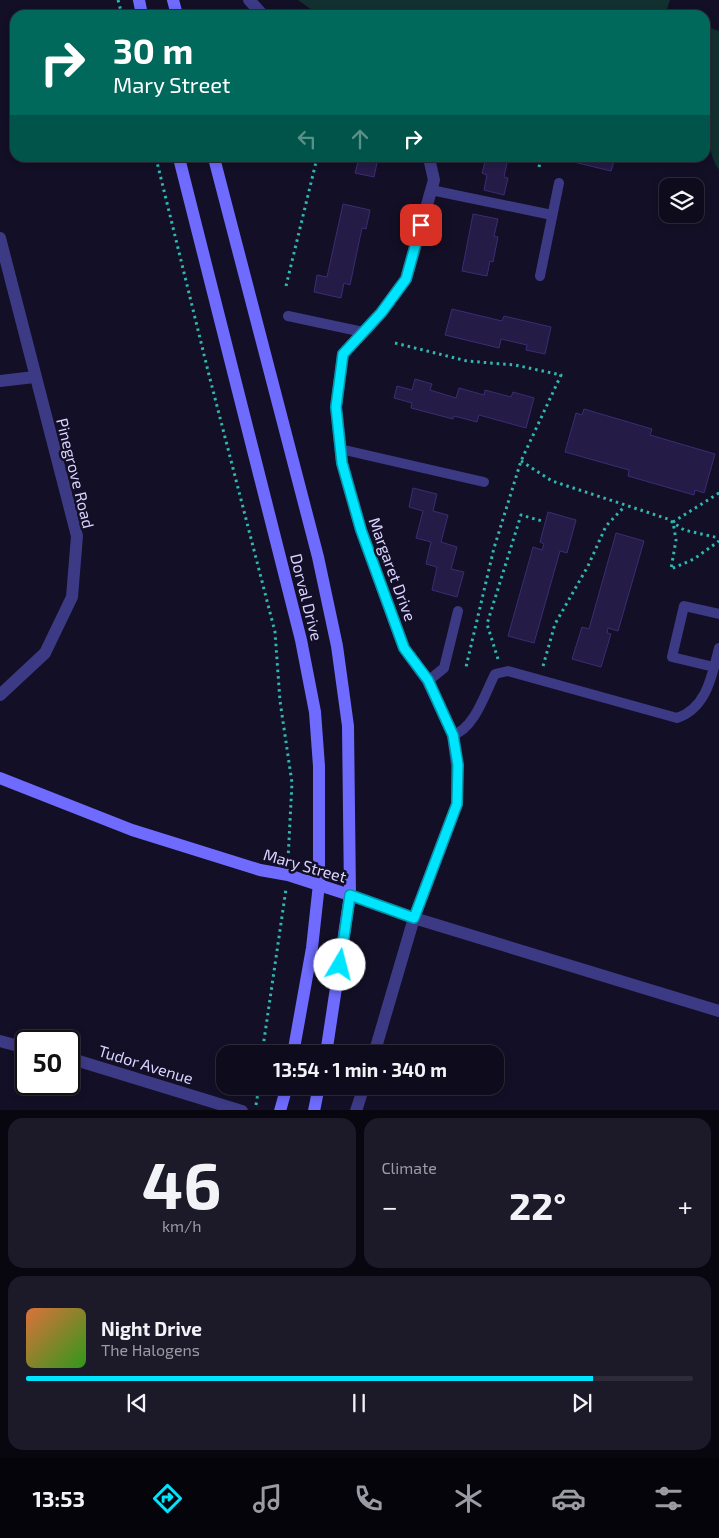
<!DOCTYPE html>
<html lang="en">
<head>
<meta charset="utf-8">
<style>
	:root { --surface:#0e0b1c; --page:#1c1929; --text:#f1f3f6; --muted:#9b9ba3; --line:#2e2b3b; --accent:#00e5ff }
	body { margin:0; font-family:"Exo 2",sans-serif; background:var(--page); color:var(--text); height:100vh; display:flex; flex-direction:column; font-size:19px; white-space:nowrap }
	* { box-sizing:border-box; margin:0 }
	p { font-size:16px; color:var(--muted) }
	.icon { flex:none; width:28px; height:28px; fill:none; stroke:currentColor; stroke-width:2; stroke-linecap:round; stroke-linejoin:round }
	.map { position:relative; height:1110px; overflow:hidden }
	.panel { display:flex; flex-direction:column; gap:8px; padding:8px; background:#08060f; flex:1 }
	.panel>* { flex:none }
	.guide { position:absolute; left:10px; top:10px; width:700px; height:152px; border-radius:15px; box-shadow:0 2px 8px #0003,0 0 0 1px var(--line); background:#00695c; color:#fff; overflow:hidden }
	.fabs { position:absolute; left:659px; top:178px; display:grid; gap:10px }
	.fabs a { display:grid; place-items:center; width:45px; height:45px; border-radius:10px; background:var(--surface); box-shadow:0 2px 8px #0003,0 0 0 1px var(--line); font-size:25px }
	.speed { position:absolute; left:15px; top:1030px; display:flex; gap:10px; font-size:25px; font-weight:700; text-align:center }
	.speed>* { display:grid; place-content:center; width:65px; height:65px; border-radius:50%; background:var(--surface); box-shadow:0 2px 8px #0003,0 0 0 1px var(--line); line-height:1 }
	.speed .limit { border:2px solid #111; border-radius:8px; background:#fff; color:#111 }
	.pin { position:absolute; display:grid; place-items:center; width:42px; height:42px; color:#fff; margin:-21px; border-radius:10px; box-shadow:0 2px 8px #0006 }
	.me { position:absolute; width:55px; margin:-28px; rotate:8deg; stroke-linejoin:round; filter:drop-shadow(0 0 4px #0008) }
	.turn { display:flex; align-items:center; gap:18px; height:105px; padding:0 20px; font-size:22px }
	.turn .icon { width:65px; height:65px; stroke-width:2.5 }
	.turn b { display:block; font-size:35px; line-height:42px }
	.lanes { display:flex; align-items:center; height:48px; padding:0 20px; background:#0003; justify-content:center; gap:25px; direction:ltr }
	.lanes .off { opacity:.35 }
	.big { font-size:38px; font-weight:700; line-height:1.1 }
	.panel .widget { flex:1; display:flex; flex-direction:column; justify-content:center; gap:8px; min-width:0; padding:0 18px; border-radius:15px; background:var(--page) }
	.panel .dial { align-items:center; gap:0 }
	.dial b { font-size:65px; line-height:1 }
	.song { display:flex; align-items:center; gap:15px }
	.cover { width:60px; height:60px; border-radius:8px; background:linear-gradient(135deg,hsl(20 70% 55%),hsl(110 70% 35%)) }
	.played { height:5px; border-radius:2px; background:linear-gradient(90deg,var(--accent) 85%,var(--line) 85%) }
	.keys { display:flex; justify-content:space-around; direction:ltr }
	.heat { display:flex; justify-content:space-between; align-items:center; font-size:28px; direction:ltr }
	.panel .tiles { flex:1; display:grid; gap:8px; grid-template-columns:1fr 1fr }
	.widget:last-child { grid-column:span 2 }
	.trip { position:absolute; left:216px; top:1045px; width:288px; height:50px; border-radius:15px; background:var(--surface); box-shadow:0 2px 8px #0003,0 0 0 1px var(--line); font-weight:700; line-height:50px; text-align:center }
	.tabs { display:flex; height:80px; justify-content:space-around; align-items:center; background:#06040b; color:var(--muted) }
	.tabs .icon { width:35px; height:35px }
	.tabs .active { color:var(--accent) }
	.tabs b { font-size:22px; color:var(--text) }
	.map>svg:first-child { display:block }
</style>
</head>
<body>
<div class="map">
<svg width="719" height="1111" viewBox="0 0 719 1111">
	<rect width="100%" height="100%" fill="#130f26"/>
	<!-- green -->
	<path fill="#12302f" d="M298,0H670L665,15H319Z
		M708,27L719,31V170C699,140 702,63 708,27Z"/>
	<!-- building -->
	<path fill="#241b47" stroke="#3b2d73" d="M339,158H378L374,177L355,173L358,162Z
		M486,158H508L504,177L508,178L504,195L484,190L487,175L482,173Z
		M557,158H615L611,171Z
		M343,204L370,210L366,229L362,228L350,285L344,283L341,298L314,292L317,275L327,277Z
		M473,214L498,219L494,236L498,237L493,262L490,261L487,276L462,271Z
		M452,309L502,321L504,316L551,327L545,354L526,350L527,345L501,339L499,348L445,335Z
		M415,379L432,384L430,390L456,398L459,388L484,395L485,390L511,397L513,392L534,398L526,428L479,415L477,422L454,416L453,419L411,408L412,403L394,398L397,386L412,390Z
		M584,409L652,429L650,435L715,454L704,493L695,490L694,495L628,476L629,470L565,452L576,413L582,415Z
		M413,488L437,494L433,511L448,515L441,542L457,547L451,569L464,572L457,597L432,590L437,567L426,564L431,542L416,538L423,511L409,507Z
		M548,512L576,520L567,553L560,551L534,643L508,636L533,547L542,550L544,544L540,542Z
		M616,533L644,541L618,631L608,628L607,633L611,634L601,667L572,659L582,627L589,629Z"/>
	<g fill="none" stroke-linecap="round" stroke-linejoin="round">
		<!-- path -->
		<path stroke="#2fb8b0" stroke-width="3" stroke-dasharray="2.5 4" stroke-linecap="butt" d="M118,0L122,15
			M156,158L208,371L275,632L280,701L292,783L288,860
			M539,167L541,158
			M286,286L317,158
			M395,343L467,361L515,365L561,375L521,461L494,548L466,667
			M521,461L552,481L668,519L684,530L719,538
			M719,493L673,522L676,540L671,569L694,559L719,541
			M498,659L487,624L521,515L542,521
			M543,666L555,624L588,566L606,526L625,506
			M262,1054L286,889
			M256,1105L259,1086"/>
		<!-- lane -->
		<path stroke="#3d3a85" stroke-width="10" d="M431,190L552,215
			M540,276L559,183
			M288,316L363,332
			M340,449L484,482
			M714,667L672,657L684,606L719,614
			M428,681L444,668L458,611
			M453,735C475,728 485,693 495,674L508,671L677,718C707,708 712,675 719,648"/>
		<!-- street -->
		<path stroke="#3d3a85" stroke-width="12" d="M249,0L263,15
			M0,238L77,536L72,597L45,653L0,695
			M0,381L34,377
			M350,895L414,918L719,1011
			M0,1041L26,1048
			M374,1054L414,918L457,804V765L453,735L428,681L404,648L361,530L342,463L336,407L343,354L381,313L406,279L434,180L429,158
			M69,1058L242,1111
			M356,1111L364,1086"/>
		<!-- secondary -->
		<path stroke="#6f6bff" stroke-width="12" d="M139,0L142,15
			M173,0L177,15
			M179,158L301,640L315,712L319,766V884L312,948L293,1054
			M214,158L318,557L337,646L348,726L350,895L326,1054
			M0,778L132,830L260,870L288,875L350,895
			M280,1111L287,1086
			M314,1111L319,1086"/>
	</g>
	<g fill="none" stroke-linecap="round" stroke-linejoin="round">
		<defs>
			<path id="route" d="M340,965L350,895L414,918L457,804L458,765L453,735L428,680L404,648L361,530L342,463L336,407L343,354L381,313L406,279L421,225"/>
		</defs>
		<!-- route casing -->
		<use href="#route" stroke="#0095a6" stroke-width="12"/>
		<!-- route -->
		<use href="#route" stroke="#00e5ff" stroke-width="9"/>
	</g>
	<g text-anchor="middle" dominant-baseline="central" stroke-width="5" stroke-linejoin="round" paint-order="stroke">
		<!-- street labels -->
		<g font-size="16" fill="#d9d4ff" stroke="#130f26">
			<text transform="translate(76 473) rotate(76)">Pinegrove Road</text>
			<text transform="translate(393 569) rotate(70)">Margaret Drive</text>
			<text transform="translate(307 597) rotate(76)">Dorval Drive</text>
			<text transform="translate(305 865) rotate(16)">Mary Street</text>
			<text transform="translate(146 1064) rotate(17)">Tudor Avenue</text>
		</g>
	</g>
</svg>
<div class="fabs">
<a><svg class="icon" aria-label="layers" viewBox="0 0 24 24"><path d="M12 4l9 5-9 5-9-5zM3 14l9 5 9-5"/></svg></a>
</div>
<div class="speed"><div class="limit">50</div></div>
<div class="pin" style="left:421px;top:225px;background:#d93025"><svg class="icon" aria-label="arrive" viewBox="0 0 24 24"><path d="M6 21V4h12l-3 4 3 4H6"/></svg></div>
<svg class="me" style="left:340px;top:965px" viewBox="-20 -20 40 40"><circle r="19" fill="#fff"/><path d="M0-13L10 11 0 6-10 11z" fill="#00e5ff"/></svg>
<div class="trip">13:54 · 1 min · 340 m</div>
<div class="guide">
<div class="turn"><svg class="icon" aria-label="right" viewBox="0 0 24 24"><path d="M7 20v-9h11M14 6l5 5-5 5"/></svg><div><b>30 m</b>Mary Street</div></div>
<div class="lanes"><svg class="icon off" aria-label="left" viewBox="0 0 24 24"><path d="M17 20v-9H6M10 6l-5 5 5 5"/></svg><svg class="icon off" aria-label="ahead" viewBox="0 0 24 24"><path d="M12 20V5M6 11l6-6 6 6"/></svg><svg class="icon" aria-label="right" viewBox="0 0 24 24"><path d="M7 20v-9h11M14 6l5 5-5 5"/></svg></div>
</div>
</div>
<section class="panel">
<div class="tiles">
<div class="widget dial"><b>46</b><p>km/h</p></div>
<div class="widget"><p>Climate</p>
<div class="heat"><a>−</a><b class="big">22°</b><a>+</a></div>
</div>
<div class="widget">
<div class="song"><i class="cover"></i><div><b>Night Drive</b><p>The Halogens</p></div></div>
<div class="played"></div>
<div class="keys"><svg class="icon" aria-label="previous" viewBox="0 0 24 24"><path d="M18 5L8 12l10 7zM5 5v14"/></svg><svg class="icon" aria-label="pause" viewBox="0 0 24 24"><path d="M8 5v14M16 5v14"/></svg><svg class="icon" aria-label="next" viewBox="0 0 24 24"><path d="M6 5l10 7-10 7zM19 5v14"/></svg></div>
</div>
</div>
</section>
<nav class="tabs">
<b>13:53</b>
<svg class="icon active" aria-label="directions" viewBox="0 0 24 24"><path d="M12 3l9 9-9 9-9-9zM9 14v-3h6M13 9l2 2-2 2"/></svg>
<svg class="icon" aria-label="music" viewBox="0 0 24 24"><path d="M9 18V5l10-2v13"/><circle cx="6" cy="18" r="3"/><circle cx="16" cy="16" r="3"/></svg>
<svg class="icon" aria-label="phone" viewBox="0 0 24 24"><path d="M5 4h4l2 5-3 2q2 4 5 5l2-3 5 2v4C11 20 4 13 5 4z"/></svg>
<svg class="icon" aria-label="climate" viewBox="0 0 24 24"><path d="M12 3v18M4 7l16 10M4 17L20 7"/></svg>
<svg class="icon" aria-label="car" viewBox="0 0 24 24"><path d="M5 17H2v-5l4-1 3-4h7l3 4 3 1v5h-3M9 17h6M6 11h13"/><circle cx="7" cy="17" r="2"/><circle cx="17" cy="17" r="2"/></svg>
<svg class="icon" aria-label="filters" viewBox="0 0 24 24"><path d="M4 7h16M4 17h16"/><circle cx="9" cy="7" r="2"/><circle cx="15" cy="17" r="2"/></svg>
</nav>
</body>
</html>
